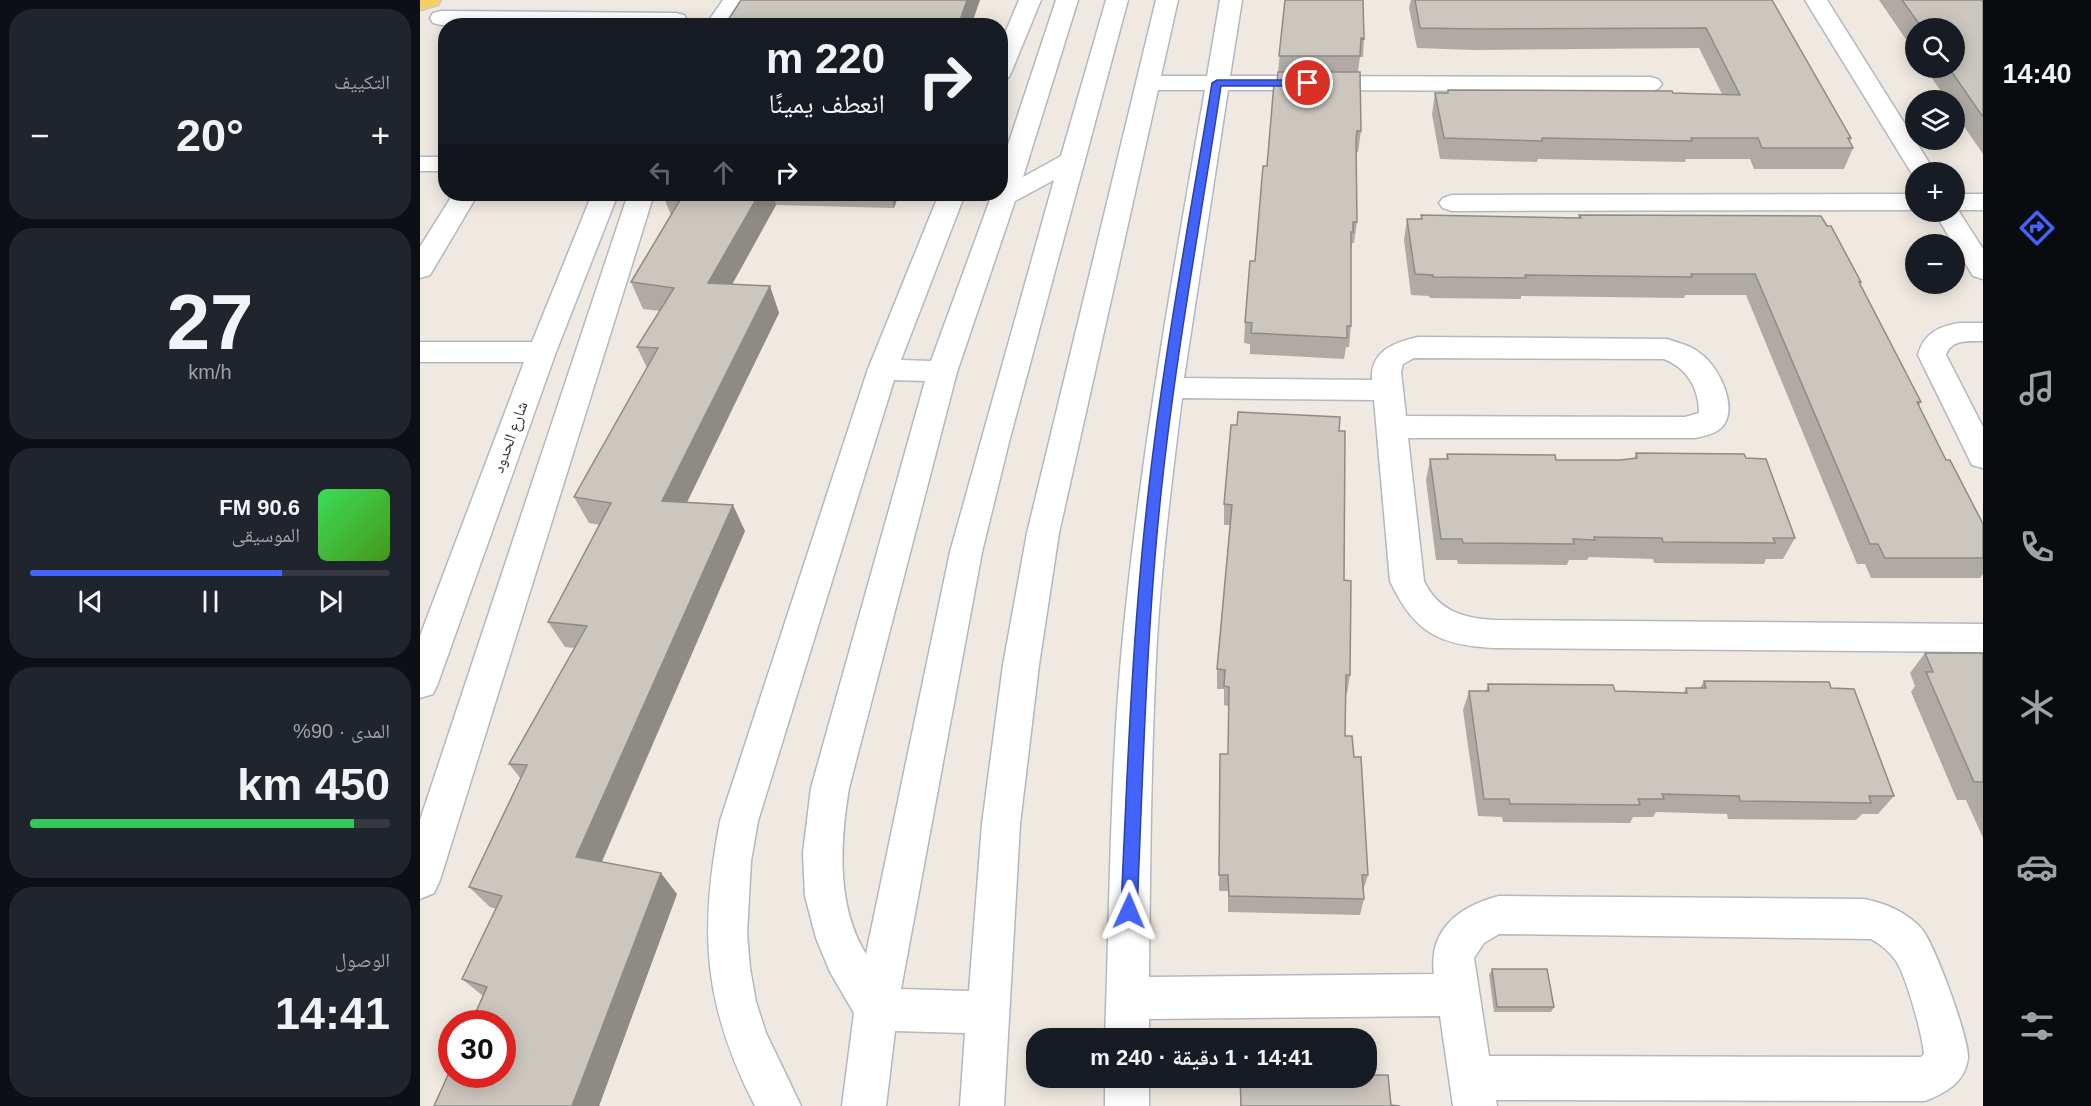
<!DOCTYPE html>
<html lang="ar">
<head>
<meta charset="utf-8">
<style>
	:root { --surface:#171b24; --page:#20242c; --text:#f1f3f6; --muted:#9ea1a6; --line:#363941; --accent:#4264fb }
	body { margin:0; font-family:Helvetica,"Noto Naskh Arabic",sans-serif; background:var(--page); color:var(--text); direction:rtl; height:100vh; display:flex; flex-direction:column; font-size:22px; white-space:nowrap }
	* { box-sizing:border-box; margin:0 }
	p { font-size:20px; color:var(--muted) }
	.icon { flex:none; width:33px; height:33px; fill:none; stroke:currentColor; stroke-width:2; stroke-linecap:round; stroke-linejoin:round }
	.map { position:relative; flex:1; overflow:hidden; direction:ltr }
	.drawer { display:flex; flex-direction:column; gap:9px; padding:9px; background:#0d0f14; width:420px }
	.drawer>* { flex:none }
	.top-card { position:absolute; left:18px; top:18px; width:570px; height:183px; border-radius:24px; box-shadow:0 3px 15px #0003; direction:rtl; background:#171b24; color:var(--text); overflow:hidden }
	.tools { position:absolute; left:1485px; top:18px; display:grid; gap:12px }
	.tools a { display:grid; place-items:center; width:60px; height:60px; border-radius:50%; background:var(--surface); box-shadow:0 3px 15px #0003; font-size:30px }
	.speed { position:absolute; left:18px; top:1010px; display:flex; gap:12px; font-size:30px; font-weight:700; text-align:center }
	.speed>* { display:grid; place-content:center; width:78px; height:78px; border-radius:50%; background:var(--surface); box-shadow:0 3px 15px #0003; line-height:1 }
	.speed .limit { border:9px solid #d22; background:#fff; color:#111 }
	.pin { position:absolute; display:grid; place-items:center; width:51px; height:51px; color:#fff; margin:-26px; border:3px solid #fff; border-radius:50%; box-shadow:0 2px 6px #0007 }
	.me { position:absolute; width:66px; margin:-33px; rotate:1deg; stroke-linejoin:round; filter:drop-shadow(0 0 4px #0008) }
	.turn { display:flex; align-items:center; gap:21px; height:126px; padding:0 24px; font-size:27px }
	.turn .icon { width:78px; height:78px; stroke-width:2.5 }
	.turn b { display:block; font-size:42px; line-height:51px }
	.lanes { display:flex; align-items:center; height:57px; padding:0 24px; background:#0003; justify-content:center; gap:30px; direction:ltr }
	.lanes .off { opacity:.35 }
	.big { font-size:45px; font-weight:700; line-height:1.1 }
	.drawer .widget { flex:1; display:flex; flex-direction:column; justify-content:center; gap:9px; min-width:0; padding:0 21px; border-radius:24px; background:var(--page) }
	.drawer .dial { align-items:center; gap:0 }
	.dial b { font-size:78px; line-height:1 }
	.song { display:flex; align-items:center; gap:18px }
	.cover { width:72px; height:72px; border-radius:9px; background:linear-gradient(135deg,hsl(130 70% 55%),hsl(100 70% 35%)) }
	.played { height:6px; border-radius:3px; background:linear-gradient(90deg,var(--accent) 70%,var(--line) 70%) }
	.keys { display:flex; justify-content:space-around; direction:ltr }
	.heat { display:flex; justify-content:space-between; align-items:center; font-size:33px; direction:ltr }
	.charge { height:9px; border-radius:4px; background:linear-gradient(90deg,#34c759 90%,var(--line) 0) }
	.trip { position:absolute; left:606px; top:1028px; width:351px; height:60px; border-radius:24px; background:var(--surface); box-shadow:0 3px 15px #0003; font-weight:700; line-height:60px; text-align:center; direction:rtl }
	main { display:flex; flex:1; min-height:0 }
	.dock { display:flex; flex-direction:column; width:108px; justify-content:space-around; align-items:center; background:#090b0e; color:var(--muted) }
	.dock .icon { width:42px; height:42px }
	.dock .current { color:var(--accent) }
	.dock b { font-size:27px; color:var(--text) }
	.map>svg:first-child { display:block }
</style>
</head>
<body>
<main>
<nav class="dock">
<b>14:40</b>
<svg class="icon current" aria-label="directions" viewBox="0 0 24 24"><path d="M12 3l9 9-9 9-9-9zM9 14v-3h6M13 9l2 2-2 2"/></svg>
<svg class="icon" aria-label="music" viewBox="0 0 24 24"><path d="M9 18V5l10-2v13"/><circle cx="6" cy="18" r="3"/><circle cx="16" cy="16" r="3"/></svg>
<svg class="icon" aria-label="phone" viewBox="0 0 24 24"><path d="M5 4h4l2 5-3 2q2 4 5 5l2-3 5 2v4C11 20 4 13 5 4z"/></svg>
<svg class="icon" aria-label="climate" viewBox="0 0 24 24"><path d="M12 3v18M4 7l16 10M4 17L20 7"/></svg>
<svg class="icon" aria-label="car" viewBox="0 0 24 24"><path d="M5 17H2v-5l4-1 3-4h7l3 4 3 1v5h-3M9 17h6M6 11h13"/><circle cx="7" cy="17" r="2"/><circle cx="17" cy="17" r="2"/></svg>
<svg class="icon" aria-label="filters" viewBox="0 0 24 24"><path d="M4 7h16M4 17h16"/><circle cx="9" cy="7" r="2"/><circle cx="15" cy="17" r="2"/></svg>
</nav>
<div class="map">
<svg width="1563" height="1106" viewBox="0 0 1563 1106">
	<rect width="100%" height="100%" fill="#efe9e1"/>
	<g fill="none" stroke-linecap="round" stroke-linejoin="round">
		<defs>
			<path id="minor" d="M303,0H325L307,26H285Z
				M599,0H621L591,73L588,78L580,80V45Z
				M636,0H658L603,177L641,156L686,0H708L589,442L562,552L481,989L549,991L562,824L583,665L607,533L736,0H758L741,76H787L800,0H822L810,76L1230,77L1238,79L1242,84L1238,89L1230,91L808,90L764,378L952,380C950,351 975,342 998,337L1247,339C1259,343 1272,346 1281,354C1299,367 1320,409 1301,428C1295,434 1284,436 1275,438H988L1004,581C1018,611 1043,618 1074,620L1563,624V652L1074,648C1018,645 994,632 970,581L954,400L762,398C752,478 742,559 737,639C731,751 730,864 729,977L1014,974C1008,929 1040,906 1079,896L1444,899C1465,903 1486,912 1501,928C1514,942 1549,1038 1548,1058C1545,1083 1525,1093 1505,1101L1076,1100L1077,1106H1033L1020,1016L729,1019V1038H685C690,905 690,769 703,636C721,452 753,272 785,90H738L639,533L619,665L600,824L584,1106H540L545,1033L475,1031L466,1106H422L434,1013L410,972L396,938L385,896L383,853L391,788L505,381L474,380L338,821L331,861L327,934L330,968L336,1002L346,1033L381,1106H335C283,1005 279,931 300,821L448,369L519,194H545L481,360L511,361L572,194H580V169ZM634,180L530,552L446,954C416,905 420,843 429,788L537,372L595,201ZM994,358L1244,359C1267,368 1279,388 1279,413L1265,417L986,416L981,372L983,364ZM1079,934L1451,939C1460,944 1470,952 1476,961C1487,978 1502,1034 1504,1054L1501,1057L1069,1056L1054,958L1064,943Z
				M1385,0H1407L1515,172H1496L1494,177Z
				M21,11L256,13L264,15L267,20L265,26L21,25L13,23L10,18L13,13Z
				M0,157H26V171H0Z
				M33,194H58L10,275L0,278V247Z
				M172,194H198L136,352L18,683L13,694L0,698V636L104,362H0V342H112Z
				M208,194H234L20,880L14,893L0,899V820Z
				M1496,194V210L1032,211L1023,208L1019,203L1023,198L1032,195Z
				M1534,194H1563V210H1538L1563,249V279L1553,276L1514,212H1534Z
				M1539,323H1563V341C1549,341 1531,339 1526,355L1563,427V468L1552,465L1498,355C1504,333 1518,327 1539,323Z
				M685,1077H729V1106H685Z"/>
			<path id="major" d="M0,0H21L18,5L0,10Z"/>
		</defs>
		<!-- minor casing -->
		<use href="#minor" stroke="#b4b7c1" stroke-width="3"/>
		<!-- major casing -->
		<use href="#major" stroke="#c9c9c9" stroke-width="3"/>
		<!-- minor -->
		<use href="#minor" fill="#fff" fill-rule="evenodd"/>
		<!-- major -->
		<use href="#major" fill="#f2d163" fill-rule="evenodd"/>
	</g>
	<!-- wall -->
	<path fill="#afaba4" d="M865,0L944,39L943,57H940L938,72L941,131L938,152H936L937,222L934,243H932L931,250V326L929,347H926L924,359L830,354V344L824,343L825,322L835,261L857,83Z
		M991,0H1352L1431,138L1430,142L1433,148L1424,169H1334L1330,159H1266L1265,162L1118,159L1117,162L1020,159L1012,114L1015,93H1027L1028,90L1302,94L1279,48L1055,50L997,48L989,8Z
		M1459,0H1563V154L1534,112V100H1527L1505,68H1534V28H1496V54Z
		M248,194H479L474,208L356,205L312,284L350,286L359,313L267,502L325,531L182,862L257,894L179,1106H14L63,996L42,979L76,909L70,907L49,887L101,779L89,764L154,648L145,647L128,622L180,525L169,523L154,497L227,368L217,347L240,311L223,309L211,282L251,215L244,198Z
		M1001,215L1158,218L1159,215L1407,226L1441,282L1440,284L1501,402L1499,406L1526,460L1563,524V574L1560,578H1451L1445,564H1437L1326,295H1265L1264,298L1101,296V299L1010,298L1009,296L991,295L984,240L987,219H1001Z
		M919,431L924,580L930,675L927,694H925V736L934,757L948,875L943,891L944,899L940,915L808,912V891H799L800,754H808V706L804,705V689H797V669L811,525H804V504Z
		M1216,453L1326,458L1375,538L1363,559H1346L1344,564L1234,563L1233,559L1169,557L1167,560H1149L1147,565L1038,564L1037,560H1016L1006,480L1010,459H1026L1027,454L1136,460H1200L1214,459Z
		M1505,653H1563V838L1546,800H1537L1491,692L1495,686L1490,673Z
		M1284,681L1411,688L1474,796L1458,814H1442L1436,820L1308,819L1307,814L1236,812L1233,817H1213L1210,823L1083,822L1082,817L1058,816L1043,710L1049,691H1066L1068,684L1195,691L1264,693L1266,688H1280Z
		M1072,969L1134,1007L1131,1012H1074L1069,975Z
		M820,1077L971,1105L820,1106Z"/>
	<!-- shaded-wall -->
	<path fill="#8e8b86" d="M547,0H560L551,26H538Z
		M339,194H353L356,205L298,310L288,283Z
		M471,194H479L474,208Z
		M350,286L359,313L255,527L242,501Z
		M313,505L325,531L174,879L156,857Z
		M241,873L257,894L179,1106H152Z"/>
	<!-- building -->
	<path fill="#cbc7bf" stroke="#8e8b86" stroke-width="1.5" d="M321,0H547L538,26H304Z
		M865,0H943L944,39L941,38L940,56H859Z
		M995,0H1352L1431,138H1428L1433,148H1342L1338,138H1271L1272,141L1122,138V141L1024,138L1015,93H1028V90L1252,91L1253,93L1320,95L1286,28L1059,29L1000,28Z
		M1482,0H1561L1563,2V117L1529,68H1534V28H1502Z
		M858,72H940L941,131H937L936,140L937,222H933V232H931V326H927V338L831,333L832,323L825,322L830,261H835L843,166H847L854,83H857Z
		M248,194H339L288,283L350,286L242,501L313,505L156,857L241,873L152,1106H14L32,1066V1074H82V1023H51L67,987L42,979L82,896L49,887L107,765L89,764L167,626L128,622L191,503L154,497L238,348L217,347L254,288L211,282L260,200L244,198Z
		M1001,215L1161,218L1159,215L1401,216L1407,226H1411L1441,282H1439L1501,402H1497L1526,460H1530L1563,524V558H1465L1458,544H1450L1335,274H1271L1272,277L1105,275L1106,278L1013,277V275L995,274L987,219H1002Z
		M818,412L920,417L919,431H925L924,580L931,581L930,675H926L925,736H932L934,757H941L948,875H942L944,899L809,896L808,875H799L800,754H808L809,687L804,686L805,670L797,669L812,505L804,504L811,425H817Z
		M1216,453L1324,454L1326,458L1346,459L1375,538H1353L1355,543L1243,542L1242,538L1174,537L1175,540L1153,539L1154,544L1043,543L1042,539H1021L1010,459H1028L1027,454L1135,455L1136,460H1200L1217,458Z
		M1505,653H1563V782H1554L1506,672H1513Z
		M1284,681L1409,682L1411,688L1434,689L1474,796H1449L1451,803L1320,801L1319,796L1242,794L1244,799H1218L1220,805L1090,804L1089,799H1064L1049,691H1069L1068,684L1193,685L1195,691L1267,693L1266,688H1286Z
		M1072,969H1127L1134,1007H1077Z
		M946,1075H968L971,1105L980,1106H821L820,1077H946Z"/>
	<!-- route -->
	<path fill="#4264fb" stroke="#2b41a3" stroke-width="1.5" d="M797,80H888L893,83L888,86H801C780,225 754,364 740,503C726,639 723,775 717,911L715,916L709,919L703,916L701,911C707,775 712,639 727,504C742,363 769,223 792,83Z"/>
	<g text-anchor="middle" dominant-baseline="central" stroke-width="6" stroke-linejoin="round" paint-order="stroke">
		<!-- street labels -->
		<g font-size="16" fill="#2e2e2e" stroke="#fff">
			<text transform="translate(90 437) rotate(-70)">شارع الحدود</text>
		</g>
	</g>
</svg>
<div class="tools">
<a><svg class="icon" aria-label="search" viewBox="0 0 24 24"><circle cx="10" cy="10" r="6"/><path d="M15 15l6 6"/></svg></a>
<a><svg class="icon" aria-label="layers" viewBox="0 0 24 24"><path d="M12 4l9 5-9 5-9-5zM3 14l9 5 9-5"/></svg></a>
<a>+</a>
<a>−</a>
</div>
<div class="speed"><div class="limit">30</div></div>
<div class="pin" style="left:888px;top:83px;background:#d93025"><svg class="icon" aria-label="arrive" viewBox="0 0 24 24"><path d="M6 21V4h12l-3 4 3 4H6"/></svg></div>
<svg class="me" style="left:709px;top:911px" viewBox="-20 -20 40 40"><path d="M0-17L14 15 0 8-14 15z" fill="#4264fb" stroke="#fff" stroke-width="4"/></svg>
<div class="trip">14:41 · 1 دقيقة · 240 m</div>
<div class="top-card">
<div class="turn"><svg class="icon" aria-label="right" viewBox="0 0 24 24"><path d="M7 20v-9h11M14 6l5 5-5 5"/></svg><div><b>220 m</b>انعطف يمينًا</div></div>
<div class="lanes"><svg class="icon off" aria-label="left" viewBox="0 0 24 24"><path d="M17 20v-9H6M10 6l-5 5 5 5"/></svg><svg class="icon off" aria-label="ahead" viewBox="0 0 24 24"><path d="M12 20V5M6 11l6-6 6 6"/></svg><svg class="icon" aria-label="right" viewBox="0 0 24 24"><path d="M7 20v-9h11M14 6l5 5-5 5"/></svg></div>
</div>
</div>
<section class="drawer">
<div class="widget"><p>التكييف</p>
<div class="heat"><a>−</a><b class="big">20°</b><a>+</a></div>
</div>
<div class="widget dial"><b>27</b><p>km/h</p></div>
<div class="widget">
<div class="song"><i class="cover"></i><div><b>90.6 FM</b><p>الموسيقى</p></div></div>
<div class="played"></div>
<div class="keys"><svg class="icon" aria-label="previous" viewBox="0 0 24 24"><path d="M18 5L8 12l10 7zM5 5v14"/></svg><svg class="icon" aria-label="pause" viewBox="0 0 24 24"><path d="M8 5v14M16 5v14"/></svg><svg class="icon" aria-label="next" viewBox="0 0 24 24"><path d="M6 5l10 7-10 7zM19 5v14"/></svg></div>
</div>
<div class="widget"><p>المدى · 90%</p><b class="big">450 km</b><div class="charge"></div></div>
<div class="widget"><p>الوصول</p><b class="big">14:41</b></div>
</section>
</main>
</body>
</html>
